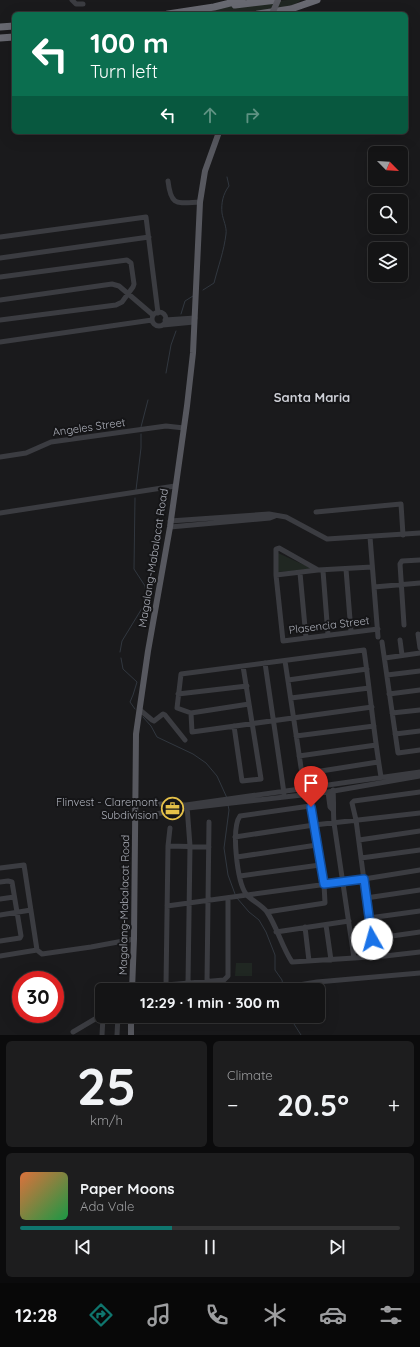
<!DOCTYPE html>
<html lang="en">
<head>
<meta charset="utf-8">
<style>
	:root { --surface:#141415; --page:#1d1d1e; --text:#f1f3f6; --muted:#9d9ea0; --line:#333334; --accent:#0f766e }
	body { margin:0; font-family:Quicksand,sans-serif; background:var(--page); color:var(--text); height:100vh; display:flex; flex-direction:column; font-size:15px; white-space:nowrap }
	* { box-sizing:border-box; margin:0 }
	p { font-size:13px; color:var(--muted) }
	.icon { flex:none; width:22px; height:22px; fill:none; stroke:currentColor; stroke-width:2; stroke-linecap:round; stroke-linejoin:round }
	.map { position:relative; height:1035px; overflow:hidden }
	.details { display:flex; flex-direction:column; gap:6px; padding:6px; background:#0b0b0c; flex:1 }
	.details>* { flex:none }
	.hud { position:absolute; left:12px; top:12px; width:396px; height:122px; border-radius:6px; box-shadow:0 4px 16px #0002,0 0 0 1px var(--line); background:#0b6e4f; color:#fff; overflow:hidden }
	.needle { width:26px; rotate:114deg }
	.tools { position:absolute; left:368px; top:146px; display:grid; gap:8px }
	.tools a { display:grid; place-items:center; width:40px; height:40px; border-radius:6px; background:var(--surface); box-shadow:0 4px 16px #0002,0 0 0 1px var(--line); font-size:20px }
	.speed { position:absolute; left:12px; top:971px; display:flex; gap:8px; font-size:20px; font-weight:700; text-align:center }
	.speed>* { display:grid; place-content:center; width:52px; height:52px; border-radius:50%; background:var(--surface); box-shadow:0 4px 16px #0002,0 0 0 1px var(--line); line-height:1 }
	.speed .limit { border:6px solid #d22; background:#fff; color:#111 }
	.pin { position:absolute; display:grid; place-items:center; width:34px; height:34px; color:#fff; margin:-41px -17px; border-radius:50% 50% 50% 0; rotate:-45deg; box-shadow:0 0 4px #0007 }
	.pin .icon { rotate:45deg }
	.me { position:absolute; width:44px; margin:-22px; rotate:353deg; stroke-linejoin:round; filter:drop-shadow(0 0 3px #0008) }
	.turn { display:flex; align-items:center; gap:14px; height:84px; padding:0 12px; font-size:18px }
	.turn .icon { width:52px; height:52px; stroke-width:2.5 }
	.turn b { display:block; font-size:28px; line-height:34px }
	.lanes { display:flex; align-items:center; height:38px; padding:0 12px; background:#0003; justify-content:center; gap:20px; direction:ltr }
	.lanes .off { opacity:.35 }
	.big { font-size:30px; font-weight:700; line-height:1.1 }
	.details .card { flex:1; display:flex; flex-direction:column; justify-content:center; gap:6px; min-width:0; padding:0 14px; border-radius:6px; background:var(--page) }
	.details .dial { align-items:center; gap:0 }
	.dial b { font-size:52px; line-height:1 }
	.song { display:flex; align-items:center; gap:12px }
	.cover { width:48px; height:48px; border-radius:6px; background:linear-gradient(135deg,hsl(20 70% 55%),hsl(140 70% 35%)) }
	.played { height:4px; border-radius:2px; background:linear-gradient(90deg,var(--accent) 40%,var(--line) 40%) }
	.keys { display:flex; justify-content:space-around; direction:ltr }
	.heat { display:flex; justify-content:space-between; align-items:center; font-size:22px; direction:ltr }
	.details .tiles { flex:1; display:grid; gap:6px; grid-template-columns:1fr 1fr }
	.card:last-child { grid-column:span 2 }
	.trip { position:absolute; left:95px; top:983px; width:230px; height:40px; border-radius:6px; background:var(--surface); box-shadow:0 4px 16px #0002,0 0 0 1px var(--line); font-weight:700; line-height:40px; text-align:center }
	.dock { display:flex; height:64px; justify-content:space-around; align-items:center; background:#080808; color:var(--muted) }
	.dock .icon { width:28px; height:28px }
	.dock .on { color:var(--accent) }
	.dock b { font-size:18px; color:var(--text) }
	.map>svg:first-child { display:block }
</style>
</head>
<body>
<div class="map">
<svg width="420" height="1035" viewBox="0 0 420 1035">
	<rect width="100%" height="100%" fill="#1a1a1c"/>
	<!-- green -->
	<path fill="#202722" d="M287,0H301C286,15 212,14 189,14L201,10Z
		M278,553L313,569L278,572Z
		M236,963H252V976H235Z"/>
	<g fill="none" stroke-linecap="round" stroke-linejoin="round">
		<!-- stream -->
		<path stroke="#31373f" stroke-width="1" d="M203,290L214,283C218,267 224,251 226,234C227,227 223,220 222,213C221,203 223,194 229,186L227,177
			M181,314L185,301L193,296
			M166,373L171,345L176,331
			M141,427L148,400
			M136,490L141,448V434
			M120,652L122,641L144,605L146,596L145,586L134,569L135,498
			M121,658L123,669L137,682L133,695L130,702L135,709
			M143,717L151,726L157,737L193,754L206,763L217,776L227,798
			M228,805L229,810L224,848L228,875L235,894
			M237,898L249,912L259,920L266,932L275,955V970L282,980L283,986
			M294,1016V1024L301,1035"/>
		<!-- minor -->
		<path stroke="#3b3c41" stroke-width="5" d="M72,0L76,4H83
			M168,181C171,207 177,203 200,202
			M0,237L146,217L158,313
			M0,258L149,237
			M0,277L127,260L131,263L134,284L133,287L122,302L116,305L0,320
			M0,300L112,284L119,286L153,315
			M152 319a7 7 0 1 1 14 0a7 7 0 1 1-14 0Z
			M165,320L195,318
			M163,325L194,322
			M0,342L152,320
			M0,457L26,453L51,442L166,426L184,428
			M316,512L401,504L403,535
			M0,513L175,486
			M170,521L269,514L286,517L327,539L420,533
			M170,527L270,518L275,516
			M370,537L378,637
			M346,569L351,632
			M318,570L279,548L276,549V575L283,641L378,629
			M323,571L328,635
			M300,573L306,638
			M276,575L318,570L372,567
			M374,587L420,583
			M404,625L400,564L402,561L420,560
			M418,634L420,648
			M400,640L402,655
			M382,642L398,753L420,750
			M385,658L420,653
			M285,661L302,774L378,762
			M265,663L284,793
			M387,675L420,671
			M288,680L367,669
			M178,694L247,686
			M389,694L420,690
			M291,698L369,688
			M372,707L192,732L191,713L177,708L181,674L364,650C370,692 374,735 381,777
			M140,710L152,720L154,721L163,714L165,715L185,740
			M191,713L249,704
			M392,713L420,710
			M234,726L242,781L261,779L243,666
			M395,734L420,731
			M296,736L374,726
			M299,756L376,745
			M333,790C334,802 333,812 334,823L354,958
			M328,792L330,807L333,810
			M135,803L186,805L420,772
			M187,806L190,846L188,983
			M135,814H156L188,808L328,792L420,776
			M170,828L168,846L166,985L224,980L228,976V898
			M235,837L314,825L420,813
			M359,840L420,831
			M168,846L209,847
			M237,857L317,845
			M361,858L420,850
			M0,868L24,865L37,950L42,954L91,947L134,939
			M240,876L320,865
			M0,882L8,881L12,882L21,936L20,938L0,941
			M366,898L420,890
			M0,899L14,897
			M167,906L364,879L420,870
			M267,912L325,903L324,884L311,807L310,806L240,816C231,828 237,881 246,894C252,901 262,905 267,912C277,927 282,947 292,962L385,956L420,952
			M0,915L31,910
			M369,918L420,911
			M326,925L331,960
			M305,927L309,961
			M276,932L349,921
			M371,939L420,932
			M0,956L37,950
			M374,956L356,820L352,803L354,801L420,792
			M207,982L209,822
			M268,990L317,982L420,973
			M73,1032L95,1019L112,1016
			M102,1035L103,1017
			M117,1035L118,1016"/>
		<!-- major -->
		<path stroke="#57585f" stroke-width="6" d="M132,990L134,939L136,734L148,651L170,527L187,406L193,353L200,202L205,171L219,132
			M131,1035V1016"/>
		<!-- highway -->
		<path stroke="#686971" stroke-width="7" d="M235,5L277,0
			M168,14L214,7L242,0
			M258,14L291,9L317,0
			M0,27L14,26
			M0,38L14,37"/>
		<!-- major-bridge -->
		<path stroke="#57585f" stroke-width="6" d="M272,14L278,0"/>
	</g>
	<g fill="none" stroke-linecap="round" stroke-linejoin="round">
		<defs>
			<path id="route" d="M311,807L324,884L364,879L372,939"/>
		</defs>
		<!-- route casing -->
		<use href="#route" stroke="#114b97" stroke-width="10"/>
		<!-- route -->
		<use href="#route" stroke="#1a73e8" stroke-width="7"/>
	</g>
	<!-- icons -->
	<defs>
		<symbol id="office-ring" viewBox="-11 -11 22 22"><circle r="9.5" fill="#151517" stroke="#e5c149" stroke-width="1.5"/><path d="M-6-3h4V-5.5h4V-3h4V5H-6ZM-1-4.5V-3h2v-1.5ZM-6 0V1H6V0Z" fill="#e5c149"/></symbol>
	</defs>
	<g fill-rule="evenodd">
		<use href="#office-ring" x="160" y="796" width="25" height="25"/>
	</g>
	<g text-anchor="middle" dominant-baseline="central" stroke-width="4" stroke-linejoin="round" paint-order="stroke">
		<!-- street labels -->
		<g font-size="11" fill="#adb0ba" stroke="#151517">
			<text transform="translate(89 427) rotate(-8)">Angeles Street</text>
			<text transform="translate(153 558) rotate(-81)">Magalang-Mabalacat Road</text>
			<text transform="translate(329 625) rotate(-7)">Plasencia Street</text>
			<text transform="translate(124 905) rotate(-89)">Magalang-Mabalacat Road</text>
		</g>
		<!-- poi labels -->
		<g font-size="11" fill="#adb0ba" stroke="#151517" text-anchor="end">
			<text x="158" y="802">Flinvest - Claremont<tspan x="158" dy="13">Subdivision</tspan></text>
		</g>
		<!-- quarter labels -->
		<g font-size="13" font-weight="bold" fill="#ced0d7" stroke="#151517">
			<text x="312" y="397">Santa Maria</text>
		</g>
	</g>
</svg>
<div class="tools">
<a><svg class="needle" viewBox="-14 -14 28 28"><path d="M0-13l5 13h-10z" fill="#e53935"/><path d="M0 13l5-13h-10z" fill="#9d9ea0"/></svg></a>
<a><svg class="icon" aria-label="search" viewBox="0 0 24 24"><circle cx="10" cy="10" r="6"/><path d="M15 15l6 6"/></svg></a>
<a><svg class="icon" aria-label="layers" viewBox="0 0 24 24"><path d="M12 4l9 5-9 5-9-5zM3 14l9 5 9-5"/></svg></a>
</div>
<div class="speed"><div class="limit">30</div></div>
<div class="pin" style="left:311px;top:807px;background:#d93025"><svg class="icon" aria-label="arrive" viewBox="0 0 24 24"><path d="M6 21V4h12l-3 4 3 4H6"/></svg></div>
<svg class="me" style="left:372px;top:939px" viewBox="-20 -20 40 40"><circle r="19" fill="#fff"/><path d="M0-13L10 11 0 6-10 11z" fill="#1a73e8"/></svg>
<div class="trip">12:29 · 1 min · 300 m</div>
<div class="hud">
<div class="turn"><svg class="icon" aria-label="left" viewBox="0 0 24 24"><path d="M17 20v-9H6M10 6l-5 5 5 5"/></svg><div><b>100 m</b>Turn left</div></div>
<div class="lanes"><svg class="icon" aria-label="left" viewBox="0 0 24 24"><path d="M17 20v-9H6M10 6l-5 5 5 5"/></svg><svg class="icon off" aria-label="ahead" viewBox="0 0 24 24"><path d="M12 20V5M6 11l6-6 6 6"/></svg><svg class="icon off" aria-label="right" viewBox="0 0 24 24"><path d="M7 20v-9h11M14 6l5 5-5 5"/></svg></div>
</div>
</div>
<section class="details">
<div class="tiles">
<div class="card dial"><b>25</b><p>km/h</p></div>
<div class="card"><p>Climate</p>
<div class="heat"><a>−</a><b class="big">20.5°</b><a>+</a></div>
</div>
<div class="card">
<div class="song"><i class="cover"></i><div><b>Paper Moons</b><p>Ada Vale</p></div></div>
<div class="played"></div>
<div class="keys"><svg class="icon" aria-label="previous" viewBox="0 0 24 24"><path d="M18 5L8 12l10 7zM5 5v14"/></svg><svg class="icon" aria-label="pause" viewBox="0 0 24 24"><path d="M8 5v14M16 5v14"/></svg><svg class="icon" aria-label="next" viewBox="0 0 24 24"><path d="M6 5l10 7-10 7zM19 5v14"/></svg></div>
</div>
</div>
</section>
<nav class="dock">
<b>12:28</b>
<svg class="icon on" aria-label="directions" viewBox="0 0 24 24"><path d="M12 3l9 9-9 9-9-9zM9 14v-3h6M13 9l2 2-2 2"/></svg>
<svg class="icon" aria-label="music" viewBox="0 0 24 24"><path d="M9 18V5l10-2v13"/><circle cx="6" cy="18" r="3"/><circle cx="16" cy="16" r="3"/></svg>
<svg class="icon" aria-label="phone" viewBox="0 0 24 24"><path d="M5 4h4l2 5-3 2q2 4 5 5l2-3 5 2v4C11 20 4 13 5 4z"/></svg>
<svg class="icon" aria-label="climate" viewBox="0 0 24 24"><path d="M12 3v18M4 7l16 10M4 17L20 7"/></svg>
<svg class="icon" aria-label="car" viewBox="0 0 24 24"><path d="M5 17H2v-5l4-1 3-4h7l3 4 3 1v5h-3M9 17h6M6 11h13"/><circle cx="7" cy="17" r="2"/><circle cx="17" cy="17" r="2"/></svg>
<svg class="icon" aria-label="filters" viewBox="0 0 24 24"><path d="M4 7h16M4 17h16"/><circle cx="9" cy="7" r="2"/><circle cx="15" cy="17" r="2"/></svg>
</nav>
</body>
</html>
